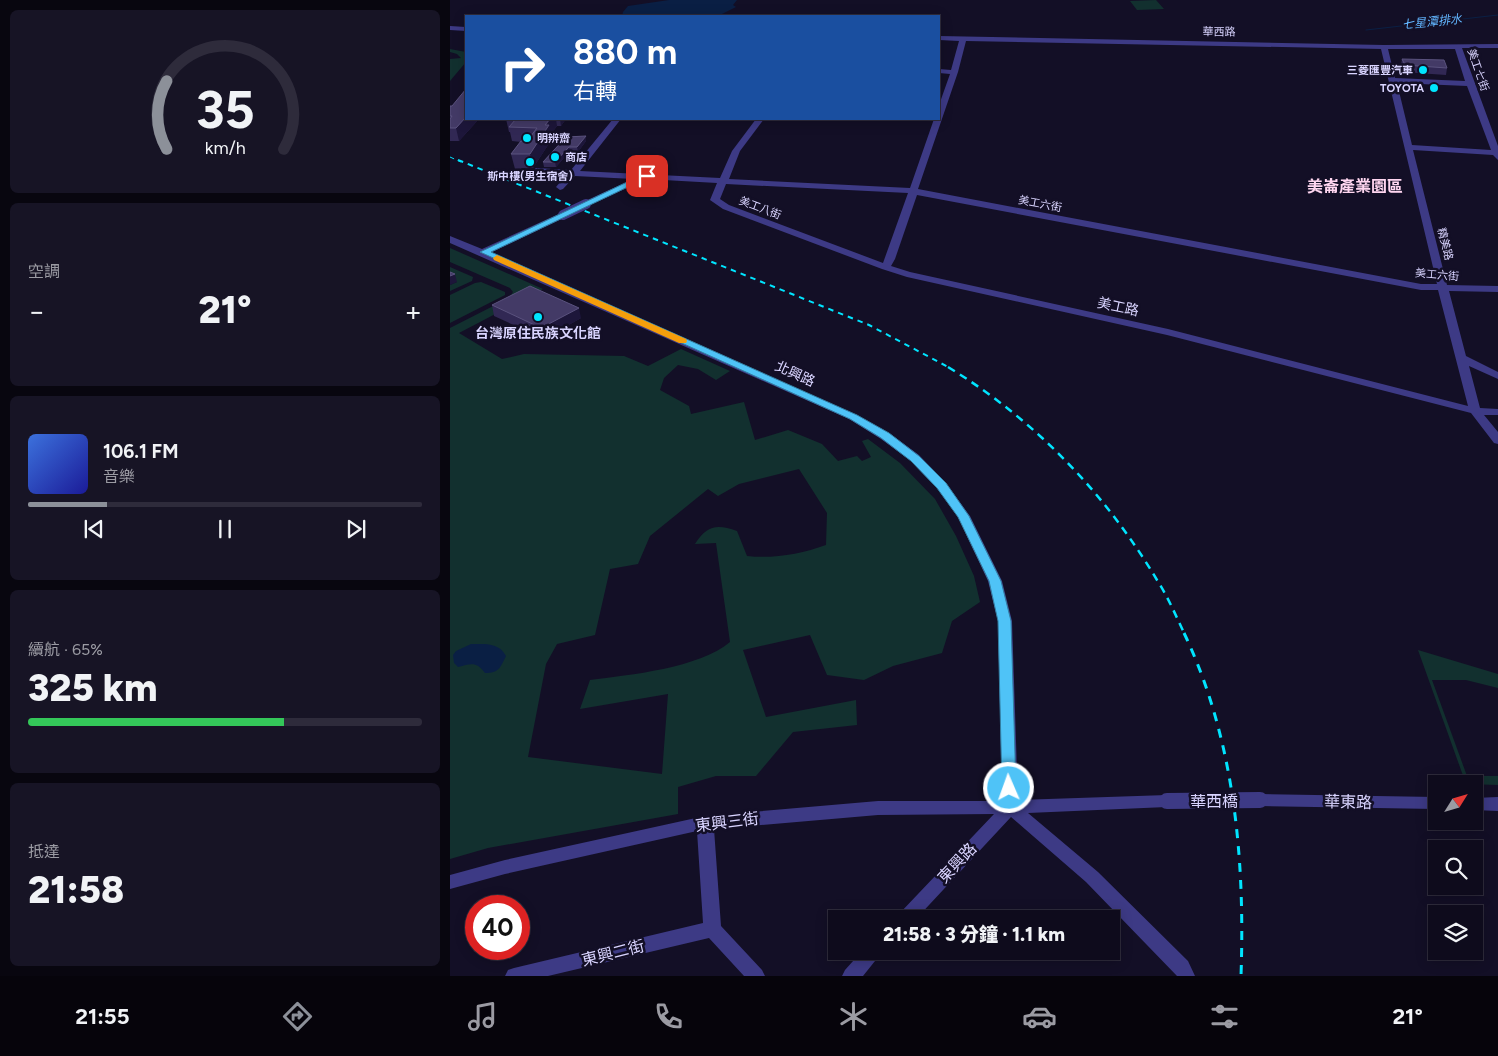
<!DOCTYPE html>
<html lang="zh-TW">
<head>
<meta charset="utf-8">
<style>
	:root { --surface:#0e0b1c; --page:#171425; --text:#f1f3f6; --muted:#9b9ba3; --line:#2e2b3b; --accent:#8c9099 }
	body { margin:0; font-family:Figtree,"Noto Sans TC",sans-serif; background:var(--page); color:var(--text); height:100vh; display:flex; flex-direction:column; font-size:19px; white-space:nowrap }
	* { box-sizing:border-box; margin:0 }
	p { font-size:16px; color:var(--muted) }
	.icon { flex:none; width:28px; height:28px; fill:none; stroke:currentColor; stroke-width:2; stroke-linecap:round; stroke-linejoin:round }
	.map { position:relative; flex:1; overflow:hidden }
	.details { display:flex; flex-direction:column; gap:10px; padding:10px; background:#08060f; width:450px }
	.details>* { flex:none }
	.top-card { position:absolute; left:15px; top:15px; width:475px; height:105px; border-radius:0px; box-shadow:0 2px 12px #0003,0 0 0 1px var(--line); background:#1a4fa0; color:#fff; overflow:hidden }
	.needle { width:32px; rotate:53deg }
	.buttons { position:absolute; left:978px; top:775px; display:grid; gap:10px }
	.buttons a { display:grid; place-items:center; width:55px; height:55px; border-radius:0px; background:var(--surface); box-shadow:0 2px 12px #0003,0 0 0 1px var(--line); font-size:25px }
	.speed { position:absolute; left:15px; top:895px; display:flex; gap:10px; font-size:25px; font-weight:700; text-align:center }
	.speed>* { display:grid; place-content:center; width:65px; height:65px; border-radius:50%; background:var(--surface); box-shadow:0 2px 12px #0003,0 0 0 1px var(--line); line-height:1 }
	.speed .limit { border:8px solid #d22; background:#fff; color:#111 }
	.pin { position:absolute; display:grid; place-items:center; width:42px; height:42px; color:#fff; margin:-21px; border-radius:10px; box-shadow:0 2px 8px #0006 }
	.me { position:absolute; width:55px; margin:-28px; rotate:358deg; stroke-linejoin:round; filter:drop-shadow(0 0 4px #0008) }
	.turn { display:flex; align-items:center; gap:18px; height:105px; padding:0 25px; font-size:22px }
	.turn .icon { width:65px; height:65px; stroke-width:2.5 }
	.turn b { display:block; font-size:35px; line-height:42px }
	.big { font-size:38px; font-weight:800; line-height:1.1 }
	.details .tile { flex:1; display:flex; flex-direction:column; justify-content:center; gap:8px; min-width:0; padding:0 18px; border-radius:8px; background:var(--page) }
	.details .dial { align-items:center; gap:0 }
	.dial svg { height:130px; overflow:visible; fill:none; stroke:var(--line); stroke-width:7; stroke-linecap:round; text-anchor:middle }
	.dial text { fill:var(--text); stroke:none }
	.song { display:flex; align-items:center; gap:15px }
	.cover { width:60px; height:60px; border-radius:8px; background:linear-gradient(135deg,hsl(220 70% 55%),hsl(240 70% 35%)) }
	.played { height:5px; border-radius:2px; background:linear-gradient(90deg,var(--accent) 20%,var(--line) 20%) }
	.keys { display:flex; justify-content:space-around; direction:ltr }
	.heat { display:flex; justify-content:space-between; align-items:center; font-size:28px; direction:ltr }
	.charge { height:8px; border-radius:4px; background:linear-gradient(90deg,#34c759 65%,var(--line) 0) }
	.trip { position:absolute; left:378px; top:910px; width:292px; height:50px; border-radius:0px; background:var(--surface); box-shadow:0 2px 12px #0003,0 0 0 1px var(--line); font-weight:800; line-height:50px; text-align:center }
	.dock { display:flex; height:80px; justify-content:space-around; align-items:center; background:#06040b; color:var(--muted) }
	.dock .icon { width:35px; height:35px }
	.dock .on { color:var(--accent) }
	.dock b { font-size:22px; color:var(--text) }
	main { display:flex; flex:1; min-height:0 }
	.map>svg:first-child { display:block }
</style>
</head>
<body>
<main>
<section class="details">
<div class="tile dial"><svg viewBox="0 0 100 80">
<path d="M14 69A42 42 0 1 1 86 69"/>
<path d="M14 69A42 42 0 0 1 14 27" stroke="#8c9099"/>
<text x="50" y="56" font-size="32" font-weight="700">35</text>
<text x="50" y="72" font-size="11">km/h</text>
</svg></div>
<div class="tile"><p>空調</p>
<div class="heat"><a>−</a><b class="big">21°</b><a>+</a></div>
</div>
<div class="tile">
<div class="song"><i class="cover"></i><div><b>106.1 FM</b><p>音樂</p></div></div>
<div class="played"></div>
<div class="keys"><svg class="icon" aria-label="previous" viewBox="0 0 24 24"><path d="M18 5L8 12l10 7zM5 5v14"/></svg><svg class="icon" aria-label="pause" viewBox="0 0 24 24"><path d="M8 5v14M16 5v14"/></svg><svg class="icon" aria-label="next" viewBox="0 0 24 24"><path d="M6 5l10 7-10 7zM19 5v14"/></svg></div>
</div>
<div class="tile"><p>續航 · 65%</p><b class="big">325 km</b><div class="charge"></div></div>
<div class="tile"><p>抵達</p><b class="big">21:58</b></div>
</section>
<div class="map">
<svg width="1048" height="976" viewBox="0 0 1048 976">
	<rect width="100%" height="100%" fill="#130f26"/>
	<!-- green -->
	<path fill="#12302f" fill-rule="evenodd" d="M706,0L714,9L687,10L680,1Z
		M0,49L16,52V62L0,81V59L11,58L7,54L0,52Z
		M0,248L93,289L9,333L52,359L74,354L174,356L198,366L231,349L280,371L266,380L248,369L228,365L214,378L210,390L239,406L241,414L294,402L305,440L338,430L372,444L388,461L407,456L412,461L421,457L412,441L418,439L450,463L485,499L506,536L524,576L530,602L502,621L492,653L443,666L414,680L377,675L360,635L293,650L316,717L406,700L407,725L343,732L306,776H266L228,787V814L38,848L0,859V328L59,298L63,292L60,288L0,262ZM349,469L377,513L376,545C351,554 323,559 297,556L287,531C267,524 257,525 245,544L266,543L280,642C249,668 180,675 140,680L130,709L218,694L212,774L78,757L96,664L107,644L145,635L160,569L188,564L200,536L258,489L268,496L289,484Z
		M0,267L23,277L22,281L0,291V285L7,282L0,279Z
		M31,282L55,292V295L0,323V295L25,283Z
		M968,650L1048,674V688L1016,680H982L1017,776H1048V785L1016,784Z"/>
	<!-- water -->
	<path fill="#0a1f44" d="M219,0H287L283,5L286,7L268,16H172L173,12L178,6Z
		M21,644C34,644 49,642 56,656C50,668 49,673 35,673C26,661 21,664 8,667L4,663L3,655L6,651Z"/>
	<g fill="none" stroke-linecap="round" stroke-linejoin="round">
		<!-- stream -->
		<path stroke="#0a1f44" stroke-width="1" d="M916,30L1048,15"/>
		<!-- minor -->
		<path fill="#3d3a85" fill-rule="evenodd" d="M0,26L16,27V31L0,30Z
			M489,36L934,45L1048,44V48H1012L1048,146V160L1043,155L963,150L997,285L1048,286V292L999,291L1016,356L1048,372V379L1019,366L1030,408L1048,409V415H1034L1048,432V444L1044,443L1021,413L717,335L457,277L432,269L273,209L260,200L267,183L196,179L136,207L131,204L133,202L183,179L125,176L113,189L110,190L106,187L116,175L86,174L82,171L86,168L121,170L163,119H171L130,171L270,178L282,151L306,119H314L290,151L279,179L460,188L484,119H489V105L500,74L489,73V69L501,70L509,41L489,40ZM516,41L931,49L987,284H971L468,189L508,72ZM938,49H1005L1015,81L945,78ZM947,83L1017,86L1041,150L962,145ZM276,184L458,193L433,263L279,205L270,199ZM467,195L971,290H988L1018,406L718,329L460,272L441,266L445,259Z
			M113,212L118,215L116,217L40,253L407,415L439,433L469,455L495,482L520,516L552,581L562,621L568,800L717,795L723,796L725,801L723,806L717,807L578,813L648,872L738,961L745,976H727L636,882L561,817L466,919H446L449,914L544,814L428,815L264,829L271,926L312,970L315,976H294L259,938L98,976H55L58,970L64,968L253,923L247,831L55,874L0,889V875L55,860L255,816L428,801H552L548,621L538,581L508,517L487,488L461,461L431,439L399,419L0,243V236L32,249Z
			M810,794L986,797V809L810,806L804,805L802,800L804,795Z
			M1048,797V811L1024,810V798Z
			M412,951H433L413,976H392L395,970Z"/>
		<!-- rail-far3 -->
		<path stroke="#00e5ff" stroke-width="1" stroke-dasharray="4.5 4" stroke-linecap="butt" d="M0,157L11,162"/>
		<!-- rail-far2 -->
		<path stroke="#00e5ff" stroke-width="2" stroke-dasharray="5.5 5" stroke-linecap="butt" d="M8,160L419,325L500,368"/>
		<!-- rail-far1 -->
		<path stroke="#00e5ff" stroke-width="2.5" stroke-dasharray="8 6" stroke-linecap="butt" d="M498,367C585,420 655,493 707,580C718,597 726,616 735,635"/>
		<!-- rail -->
		<path stroke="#00e5ff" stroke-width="3" stroke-dasharray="9 8" stroke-linecap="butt" d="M734,633C785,740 795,860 791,976"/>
		<!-- minor-bridge-far1 -->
		<path stroke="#3d3a85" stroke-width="10" d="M113,215L136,204"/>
		<!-- minor-bridge -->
		<path stroke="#3d3a85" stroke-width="16" d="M717,801L810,800"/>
	</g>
	<!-- wall -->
	<path fill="#312854" d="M952,59L997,68L996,75L953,72L951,65Z
		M0,106H2L16,119H29L9,141H0Z
		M56,119H116L111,126H107L101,134L102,139L83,168L65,169L61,154L71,142L62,141L60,132H59Z
		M116,137L136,141L128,152L120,151L106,167H94L93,162Z
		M42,305L131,318L94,339L44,316Z"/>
	<!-- shaded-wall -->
	<path fill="#1d163a" d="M16,117V119H29L9,141L6,128Z
		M100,119H106L107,126L101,134L102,139L83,168L80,154Z
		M110,119H116L111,126Z
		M136,136V141L128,152L127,147Z
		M119,147L120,151L106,167L105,162Z
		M5,274L7,282L0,285V276Z
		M129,308L131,318L94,339L91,328Z"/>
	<!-- building -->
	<path fill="#433a66" stroke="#5a527e" d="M952,59L994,60L997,68L955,65Z
		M16,89V117L6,128H0V119L2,116H0V106H2Z
		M66,119H100L95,125H99L80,154H61L71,141H77L87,128L59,127Z
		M136,136L127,147H119L105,162H93L116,137Z
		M0,272L5,274L0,276Z
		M80,286L129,308L91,328L42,305Z"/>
	<!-- route -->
	<path fill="#4fc3f7" stroke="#337fa1" d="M194,174L201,176L41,252L407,415L439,433L469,456L496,483L519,516L551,581L561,621L566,788L564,792L559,794L554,792L552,788L548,621L539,581L508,517L487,488L461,461L431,438L400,419L30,252Z"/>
	<!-- slow -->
	<path fill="#f59e0b" d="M47,255L236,339L237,341L236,343H229L44,260L43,258Z"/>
	<!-- markers -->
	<g fill="#00e5ff" stroke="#130f26" stroke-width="2">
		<circle cx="973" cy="70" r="5"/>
		<circle cx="984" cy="88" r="5"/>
		<circle cx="77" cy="138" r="5"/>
		<circle cx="105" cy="157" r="5"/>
		<circle cx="80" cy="162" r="5"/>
		<circle cx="88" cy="317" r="5"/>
	</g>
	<g text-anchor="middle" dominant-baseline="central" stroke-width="5" stroke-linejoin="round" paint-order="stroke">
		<!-- far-street labels -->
		<g font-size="11" fill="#d9d4ff" stroke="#130f26">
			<text transform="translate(769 32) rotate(1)">華西路</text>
			<text transform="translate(1028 70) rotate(71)">美工七街</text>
			<text transform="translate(590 204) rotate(11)">美工六街</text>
			<text transform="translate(310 208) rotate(21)">美工八街</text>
			<text transform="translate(995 244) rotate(76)">精美路</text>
			<text transform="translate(987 275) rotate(5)">美工六街</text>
		</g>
		<!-- far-poi labels -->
		<g font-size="11" font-weight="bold" fill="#d9d4ff" stroke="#130f26" text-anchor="end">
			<text x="963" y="70">三菱匯豐汽車</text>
			<text x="974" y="88">TOYOTA</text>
			<text x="87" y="138" text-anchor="start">明辨齋</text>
			<text x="115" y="157" text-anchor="start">商店</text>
			<text x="80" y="176" text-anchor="middle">斯中樓(男生宿舍)</text>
		</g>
		<!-- far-water labels -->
		<g font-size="12" font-style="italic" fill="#62b6ff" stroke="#130f26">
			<text transform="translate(982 22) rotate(-6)">七星潭排水</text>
		</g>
		<!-- street labels -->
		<g font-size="14" fill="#d9d4ff" stroke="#130f26">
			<text transform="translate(668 307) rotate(12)">美工路</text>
			<text transform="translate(345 374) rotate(24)">北興路</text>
		</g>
		<!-- poi labels -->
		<g font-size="14" font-weight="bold" fill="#d9d4ff" stroke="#130f26">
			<text x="88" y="333">台灣原住民族文化館</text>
		</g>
		<!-- far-district labels -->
		<g font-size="16" font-weight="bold" fill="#ffd6f0" stroke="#130f26">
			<text x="905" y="186">美崙產業園區</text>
		</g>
		<!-- near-street labels -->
		<g font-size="16" fill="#d9d4ff" stroke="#130f26">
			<text x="764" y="801">華西橋</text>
			<text transform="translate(898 802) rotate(1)">華東路</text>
			<text transform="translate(277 822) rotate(-7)">東興三街</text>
			<text transform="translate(507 863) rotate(-47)">東興路</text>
			<text transform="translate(163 953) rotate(-14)">東興二街</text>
		</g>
	</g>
</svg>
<div class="buttons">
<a><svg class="needle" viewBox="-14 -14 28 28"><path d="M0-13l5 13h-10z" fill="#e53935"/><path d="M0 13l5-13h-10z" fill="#9b9ba3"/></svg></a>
<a><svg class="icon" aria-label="search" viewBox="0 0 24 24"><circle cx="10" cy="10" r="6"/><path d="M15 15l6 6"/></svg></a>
<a><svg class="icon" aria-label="layers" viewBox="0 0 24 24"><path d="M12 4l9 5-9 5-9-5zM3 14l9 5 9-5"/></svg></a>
</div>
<div class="speed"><div class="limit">40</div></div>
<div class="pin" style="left:197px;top:176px;background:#d93025"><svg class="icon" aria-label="arrive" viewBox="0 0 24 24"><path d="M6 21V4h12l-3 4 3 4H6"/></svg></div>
<svg class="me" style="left:559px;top:788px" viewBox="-20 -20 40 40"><circle r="17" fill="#4fc3f7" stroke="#fff" stroke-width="3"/><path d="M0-11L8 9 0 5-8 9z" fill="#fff"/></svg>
<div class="trip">21:58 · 3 分鐘 · 1.1 km</div>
<div class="top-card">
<div class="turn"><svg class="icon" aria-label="right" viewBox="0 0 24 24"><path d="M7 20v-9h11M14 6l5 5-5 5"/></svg><div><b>880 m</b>右轉</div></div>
</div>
</div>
</main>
<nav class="dock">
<b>21:55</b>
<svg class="icon on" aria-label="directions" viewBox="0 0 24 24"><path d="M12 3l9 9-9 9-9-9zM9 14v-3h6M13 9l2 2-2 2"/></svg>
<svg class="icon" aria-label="music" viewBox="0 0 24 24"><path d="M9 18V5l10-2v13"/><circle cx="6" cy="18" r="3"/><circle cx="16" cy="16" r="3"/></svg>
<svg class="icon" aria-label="phone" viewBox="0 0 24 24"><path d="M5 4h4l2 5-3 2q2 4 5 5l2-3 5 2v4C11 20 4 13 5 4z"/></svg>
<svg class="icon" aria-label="climate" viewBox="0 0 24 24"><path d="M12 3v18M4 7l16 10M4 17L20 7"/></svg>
<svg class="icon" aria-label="car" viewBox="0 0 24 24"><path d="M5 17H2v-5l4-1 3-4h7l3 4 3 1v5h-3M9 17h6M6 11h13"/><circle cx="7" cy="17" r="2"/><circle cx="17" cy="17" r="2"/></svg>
<svg class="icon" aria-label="filters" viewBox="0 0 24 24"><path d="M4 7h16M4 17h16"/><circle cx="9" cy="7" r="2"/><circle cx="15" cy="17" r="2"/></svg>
<b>21°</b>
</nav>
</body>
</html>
